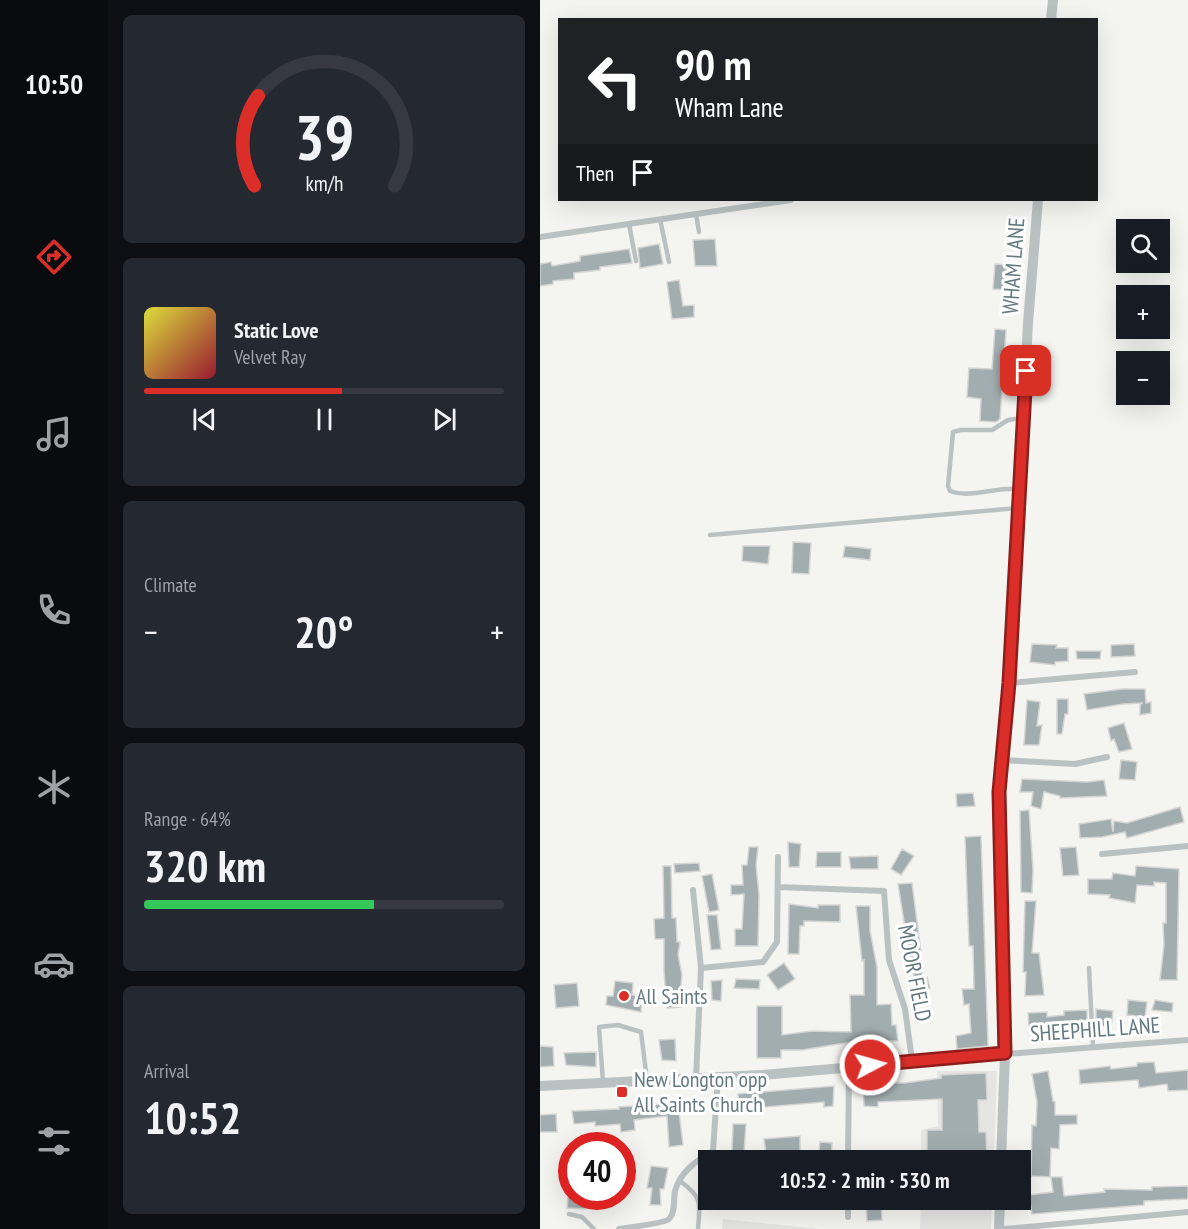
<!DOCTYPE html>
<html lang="en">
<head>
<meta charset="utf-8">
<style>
	:root { --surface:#171b24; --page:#242831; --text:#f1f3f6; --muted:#9ea1a6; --line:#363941; --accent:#dc2e29 }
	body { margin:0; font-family:"PT Sans Narrow",sans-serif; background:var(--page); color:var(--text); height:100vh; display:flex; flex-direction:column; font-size:22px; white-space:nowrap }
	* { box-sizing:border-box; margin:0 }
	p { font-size:20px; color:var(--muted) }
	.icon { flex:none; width:33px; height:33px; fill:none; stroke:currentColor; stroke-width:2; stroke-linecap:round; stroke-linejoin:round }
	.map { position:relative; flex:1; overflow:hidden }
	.side { display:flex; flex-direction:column; gap:15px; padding:15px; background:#0d0f14; width:432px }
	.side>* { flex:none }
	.hud { position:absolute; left:18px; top:18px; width:540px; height:183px; border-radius:0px; box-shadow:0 6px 24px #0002; background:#202124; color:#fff; overflow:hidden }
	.tools { position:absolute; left:576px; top:219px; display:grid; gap:12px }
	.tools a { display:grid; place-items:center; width:54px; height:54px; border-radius:0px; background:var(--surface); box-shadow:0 6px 24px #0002; font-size:30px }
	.speed { position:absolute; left:18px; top:1132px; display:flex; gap:12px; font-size:30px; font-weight:700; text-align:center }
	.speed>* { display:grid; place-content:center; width:78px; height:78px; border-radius:50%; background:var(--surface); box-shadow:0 6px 24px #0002; line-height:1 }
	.speed .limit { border:9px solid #d22; background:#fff; color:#111 }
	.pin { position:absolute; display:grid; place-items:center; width:51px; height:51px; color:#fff; margin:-26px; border-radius:12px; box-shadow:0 3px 9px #0006 }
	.me { position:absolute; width:66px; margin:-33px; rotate:84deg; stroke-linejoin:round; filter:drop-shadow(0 0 4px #0008) }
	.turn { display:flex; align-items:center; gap:21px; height:126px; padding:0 18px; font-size:27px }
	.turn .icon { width:78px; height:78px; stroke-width:2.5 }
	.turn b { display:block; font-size:42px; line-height:51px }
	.then { display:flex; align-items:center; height:57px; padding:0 18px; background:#0003; gap:12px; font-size:22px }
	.big { font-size:45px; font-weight:700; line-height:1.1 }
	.side .tile { flex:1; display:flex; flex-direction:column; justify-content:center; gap:9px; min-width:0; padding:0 21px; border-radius:9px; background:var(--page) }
	.side .dial { align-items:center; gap:0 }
	.dial svg { height:156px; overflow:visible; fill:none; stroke:var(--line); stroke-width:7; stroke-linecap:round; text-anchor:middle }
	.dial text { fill:var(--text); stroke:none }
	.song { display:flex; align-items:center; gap:18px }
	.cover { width:72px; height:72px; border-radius:9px; background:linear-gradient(135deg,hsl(60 70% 55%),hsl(350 70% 35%)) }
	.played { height:6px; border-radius:3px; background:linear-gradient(90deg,var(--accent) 55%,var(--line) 55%) }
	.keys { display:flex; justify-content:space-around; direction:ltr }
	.heat { display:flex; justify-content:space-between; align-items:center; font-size:33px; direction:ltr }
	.charge { height:9px; border-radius:4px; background:linear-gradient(90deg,#34c759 64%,var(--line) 0) }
	.trip { position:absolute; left:158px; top:1150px; width:333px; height:60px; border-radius:0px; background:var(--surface); box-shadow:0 6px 24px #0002; font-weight:700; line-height:60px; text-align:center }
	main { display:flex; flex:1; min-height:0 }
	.menu { display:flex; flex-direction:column; width:108px; justify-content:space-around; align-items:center; background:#090b0e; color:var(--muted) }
	.menu .icon { width:42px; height:42px }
	.menu .on { color:var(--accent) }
	.menu b { font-size:27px; color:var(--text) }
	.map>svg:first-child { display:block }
</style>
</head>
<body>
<main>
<nav class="menu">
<b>10:50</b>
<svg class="icon on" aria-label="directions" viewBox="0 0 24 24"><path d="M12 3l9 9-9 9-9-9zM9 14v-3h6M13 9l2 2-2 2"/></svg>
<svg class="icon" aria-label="music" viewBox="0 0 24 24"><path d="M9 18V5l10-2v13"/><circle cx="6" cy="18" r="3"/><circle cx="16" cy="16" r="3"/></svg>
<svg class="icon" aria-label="phone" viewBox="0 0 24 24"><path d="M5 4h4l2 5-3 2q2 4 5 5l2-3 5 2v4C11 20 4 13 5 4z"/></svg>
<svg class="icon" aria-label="climate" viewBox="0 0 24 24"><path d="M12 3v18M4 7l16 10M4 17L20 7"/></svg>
<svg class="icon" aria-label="car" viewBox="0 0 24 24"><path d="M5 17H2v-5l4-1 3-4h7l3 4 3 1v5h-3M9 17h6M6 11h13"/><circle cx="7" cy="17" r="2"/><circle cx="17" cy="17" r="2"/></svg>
<svg class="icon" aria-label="filters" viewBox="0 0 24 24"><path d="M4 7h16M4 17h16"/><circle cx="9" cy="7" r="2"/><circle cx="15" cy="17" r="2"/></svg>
</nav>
<section class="side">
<div class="tile dial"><svg viewBox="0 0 100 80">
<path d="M14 69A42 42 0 1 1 86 69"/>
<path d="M14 69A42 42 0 0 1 16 23" stroke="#dc2e29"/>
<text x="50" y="56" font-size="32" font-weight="700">39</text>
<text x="50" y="72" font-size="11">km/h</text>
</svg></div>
<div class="tile">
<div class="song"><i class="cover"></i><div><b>Static Love</b><p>Velvet Ray</p></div></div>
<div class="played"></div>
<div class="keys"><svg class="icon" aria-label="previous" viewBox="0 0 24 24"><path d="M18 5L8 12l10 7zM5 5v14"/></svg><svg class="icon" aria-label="pause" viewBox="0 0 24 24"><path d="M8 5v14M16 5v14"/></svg><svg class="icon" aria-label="next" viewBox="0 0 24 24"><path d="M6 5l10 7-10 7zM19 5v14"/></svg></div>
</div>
<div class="tile"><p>Climate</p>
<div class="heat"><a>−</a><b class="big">20°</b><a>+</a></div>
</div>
<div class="tile"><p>Range · 64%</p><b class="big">320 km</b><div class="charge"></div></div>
<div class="tile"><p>Arrival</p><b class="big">10:52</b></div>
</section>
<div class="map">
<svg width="648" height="1229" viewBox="0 0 648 1229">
	<rect width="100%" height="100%" fill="#f4f4f0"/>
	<!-- built -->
	<path fill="#e5e5e4" d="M397,1071H457L454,1161H381V1130L398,1126Z
		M381,1200H452L451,1229H380Z
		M183,1219L281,1229H182Z"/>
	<!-- building -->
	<path fill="#a2adb0" stroke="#d5d5d3" stroke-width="1.5" d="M175,239L177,266H155L153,240Z
		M119,244L123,264L100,268L98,248Z
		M89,249L92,263L60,267V270L34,273V279L13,281V284L0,286V264L11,262L12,266L40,261V256Z
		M455,264L469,265L467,290L453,289Z
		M139,280L143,306L154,305V317L132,319L127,282Z
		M455,329L466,330L460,419L456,422L440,421L441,399L427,397L429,368L452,369Z
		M253,542L271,543L269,574L252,573Z
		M203,546H230L228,564L202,561Z
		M305,546L331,549L330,560L303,557Z
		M492,644L517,645L516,648H528V661L515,662V665L490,662Z
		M594,644L595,656L571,657V645Z
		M536,651H561L560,659H537Z
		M582,689H605L606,703L611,702V713L600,715V704L603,703L583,704L547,710L544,694Z
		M517,699H528V714H525L522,734H517Z
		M487,700L500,702L497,726L502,725L499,745H484Z
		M584,723L592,749L579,752L574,739L571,741L568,728Z
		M581,760L597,762L595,780L579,779Z
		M482,779L547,782L564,780L567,796L520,798V796L504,792L501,809L491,806L493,792H480Z
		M433,793L435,806L417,807L416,794Z
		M640,807L644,822L587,838L585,832L562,837L540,838L539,824L571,819L573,832L574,821L587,823Z
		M489,810L493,870L492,893L481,892L480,811Z
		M441,836L448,1046L417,1049L416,1036L431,1033L429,1004L424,1005L422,989H434L433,946H429L425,837Z
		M248,842L261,844L259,867H249Z
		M209,847H218L216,865L219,895L218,946H195V929H202L204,894L191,895V885H203L202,865H207Z
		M536,847L539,875L523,876L520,848Z
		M362,849L374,856L361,875L351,869Z
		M277,852H301V867H276Z
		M338,856V869H311L309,857Z
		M159,863L160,871L135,873L134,864Z
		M123,866H131L132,918H136L137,942H140L138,955L142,975L140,995L141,1007L127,1008L124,972V939H115L114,919L124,918Z
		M596,866L639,869L637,980H620L624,945L623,923H626V883L614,882V886L597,885L595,903L569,898L570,895L548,894V879H572L573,873L595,876Z
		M172,874L179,910L169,912L162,876Z
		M372,883L381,953L382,979L387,977L390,988L382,991V994L380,995L372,969H369V953L358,884Z
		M485,901H496L492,953H499L504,995L485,996L486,972H483Z
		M249,904L278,908V905H300V922L264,921V926H260L259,954H248Z
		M316,906H330V931L337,967V1005L351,1004L352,1025H356L358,1041H335V1050L315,1051L312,1049V1042L262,1050H241V1058H217V1006H242V1035L272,1031L311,1032L310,995H324V960L322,961Z
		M167,915H177L181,949L171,950Z
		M244,963L255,979L238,990L227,975Z
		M196,979L220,980L219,989L194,988Z
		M182,980L181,1001L172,1000L171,981Z
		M75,981L93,983L92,995L102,996L101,1012L66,1005L67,996H73Z
		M37,983L39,1006L16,1008L14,985Z
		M588,1000L607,1002L605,1017L587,1015Z
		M615,1000L633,1003L632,1012L612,1010Z
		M556,1009L573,1011L571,1027L556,1026Z
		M547,1010V1025L542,1024V1027L527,1030L508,1028L489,1030L488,1013L507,1012V1017L524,1015V1011Z
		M135,1039L136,1061L122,1060L119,1040Z
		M0,1046L13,1047L14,1066L0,1067Z
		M56,1052V1067L26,1065L24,1053Z
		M614,1062L616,1073L648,1070V1090L628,1091L627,1084L599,1088L598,1080L540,1084L539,1070L570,1066L571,1069L597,1066V1063Z
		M508,1071L513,1101L515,1102V1115H537V1124L520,1125L519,1149L511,1148L510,1177L491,1176L492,1125L496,1126L497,1102L492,1074Z
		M446,1073L447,1100H438L439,1132H446L447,1161H387V1130H402V1099L338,1102V1107L324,1106L323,1083L347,1086V1083H364L401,1078V1075Z
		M294,1086L293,1106L284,1107V1102L214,1108L213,1103L199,1105L198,1094Z
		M138,1103L143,1145L129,1147L127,1116L94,1120L95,1130L81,1132L80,1124L55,1126V1122L34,1124L32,1111L79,1109V1107Z
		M16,1114L17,1132H0V1115Z
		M193,1124H206L204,1152H192Z
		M260,1136V1152L226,1153L224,1139Z
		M280,1142L292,1143L291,1161H278Z
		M111,1166L128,1168L124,1189H120L121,1205H110L112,1188H107Z
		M511,1177H522L524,1196L565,1192L564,1189L612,1190V1187L648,1186V1199L604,1201V1205L492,1214L489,1195L513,1192Z
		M28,1197H47L46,1209L27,1208Z
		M326,1201H341L342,1220L327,1221Z"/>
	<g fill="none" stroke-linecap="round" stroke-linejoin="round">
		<!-- service -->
		<path stroke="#bac1c2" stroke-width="4.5" d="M156,214L159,232
			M120,219L129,262
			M89,224L96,261
			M479,489C457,486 432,499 410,491L408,486L413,432L421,430H452L468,420L481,418
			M170,535L478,508
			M549,968L553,1046
			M63,1082L59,1027L78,1025L101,1032L107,1080
			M140,1181C163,1198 160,1202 158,1229
			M29,1214L42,1217L54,1229"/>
		<!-- minor -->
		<path stroke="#bac1c2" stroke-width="6" d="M0,237L251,200
			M469,683L595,672
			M462,760L535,764L567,757
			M562,854L648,846
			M238,887L344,891L349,960L365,1009L372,1060
			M153,890L161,968L156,1078
			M161,968L223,962L237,942L238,857
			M465,1054L648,1040
			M308,1161L309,1067
			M308,1217V1200
			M79,1229C88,1227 124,1224 129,1219C136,1212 133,1200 135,1191C140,1172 157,1160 173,1151L178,1077
			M464,1229L648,1212"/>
		<!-- tertiary -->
		<path stroke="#bac1c2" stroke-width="10" d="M511,20L513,0
			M0,1086L221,1075L465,1054
			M461,1161L465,1054L459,792L469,691L488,323L498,200
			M459,1229L460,1200"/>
	</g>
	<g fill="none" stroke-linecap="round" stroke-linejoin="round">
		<defs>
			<path id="route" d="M330,1065L465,1053L459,792L469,683L486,371"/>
		</defs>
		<!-- route casing -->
		<use href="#route" stroke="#8f1e1b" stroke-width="15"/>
		<!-- route -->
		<use href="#route" stroke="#dc2e29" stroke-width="10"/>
	</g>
	<!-- markers -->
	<g fill="#dc2e29" stroke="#fff" stroke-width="2">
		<circle cx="84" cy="996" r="6"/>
		<rect x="76" y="1086" width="12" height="12" rx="3"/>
	</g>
	<g text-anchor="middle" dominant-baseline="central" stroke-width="6" stroke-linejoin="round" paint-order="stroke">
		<!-- street labels -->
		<g font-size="22" fill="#647a80" stroke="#fff">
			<text transform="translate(473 266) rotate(-86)">WHAM LANE</text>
			<text transform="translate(375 973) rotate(79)">MOOR FIELD</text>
			<text transform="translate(555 1029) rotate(-4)">SHEEPHILL LANE</text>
		</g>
		<!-- poi labels -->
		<g font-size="22" fill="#647a80" stroke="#fff" text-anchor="start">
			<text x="96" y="996">All Saints</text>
			<text x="94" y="1079">New Longton opp<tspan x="94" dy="25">All Saints Church</tspan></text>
		</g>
	</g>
</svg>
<div class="tools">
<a><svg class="icon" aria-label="search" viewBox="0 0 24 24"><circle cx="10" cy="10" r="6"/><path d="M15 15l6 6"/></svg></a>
<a>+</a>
<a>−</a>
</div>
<div class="speed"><div class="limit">40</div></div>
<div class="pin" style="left:486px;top:371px;background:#d93025"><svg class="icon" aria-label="arrive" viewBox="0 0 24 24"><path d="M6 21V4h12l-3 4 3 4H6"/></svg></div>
<svg class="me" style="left:330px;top:1065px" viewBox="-20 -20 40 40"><circle r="17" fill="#dc2e29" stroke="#fff" stroke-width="3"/><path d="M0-11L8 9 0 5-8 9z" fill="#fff"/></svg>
<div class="trip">10:52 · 2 min · 530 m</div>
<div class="hud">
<div class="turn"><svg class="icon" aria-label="left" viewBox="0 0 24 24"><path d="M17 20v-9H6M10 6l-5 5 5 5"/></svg><div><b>90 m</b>Wham Lane</div></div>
<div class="then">Then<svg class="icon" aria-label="arrive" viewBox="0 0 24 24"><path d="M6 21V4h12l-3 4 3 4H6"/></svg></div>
</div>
</div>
</main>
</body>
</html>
